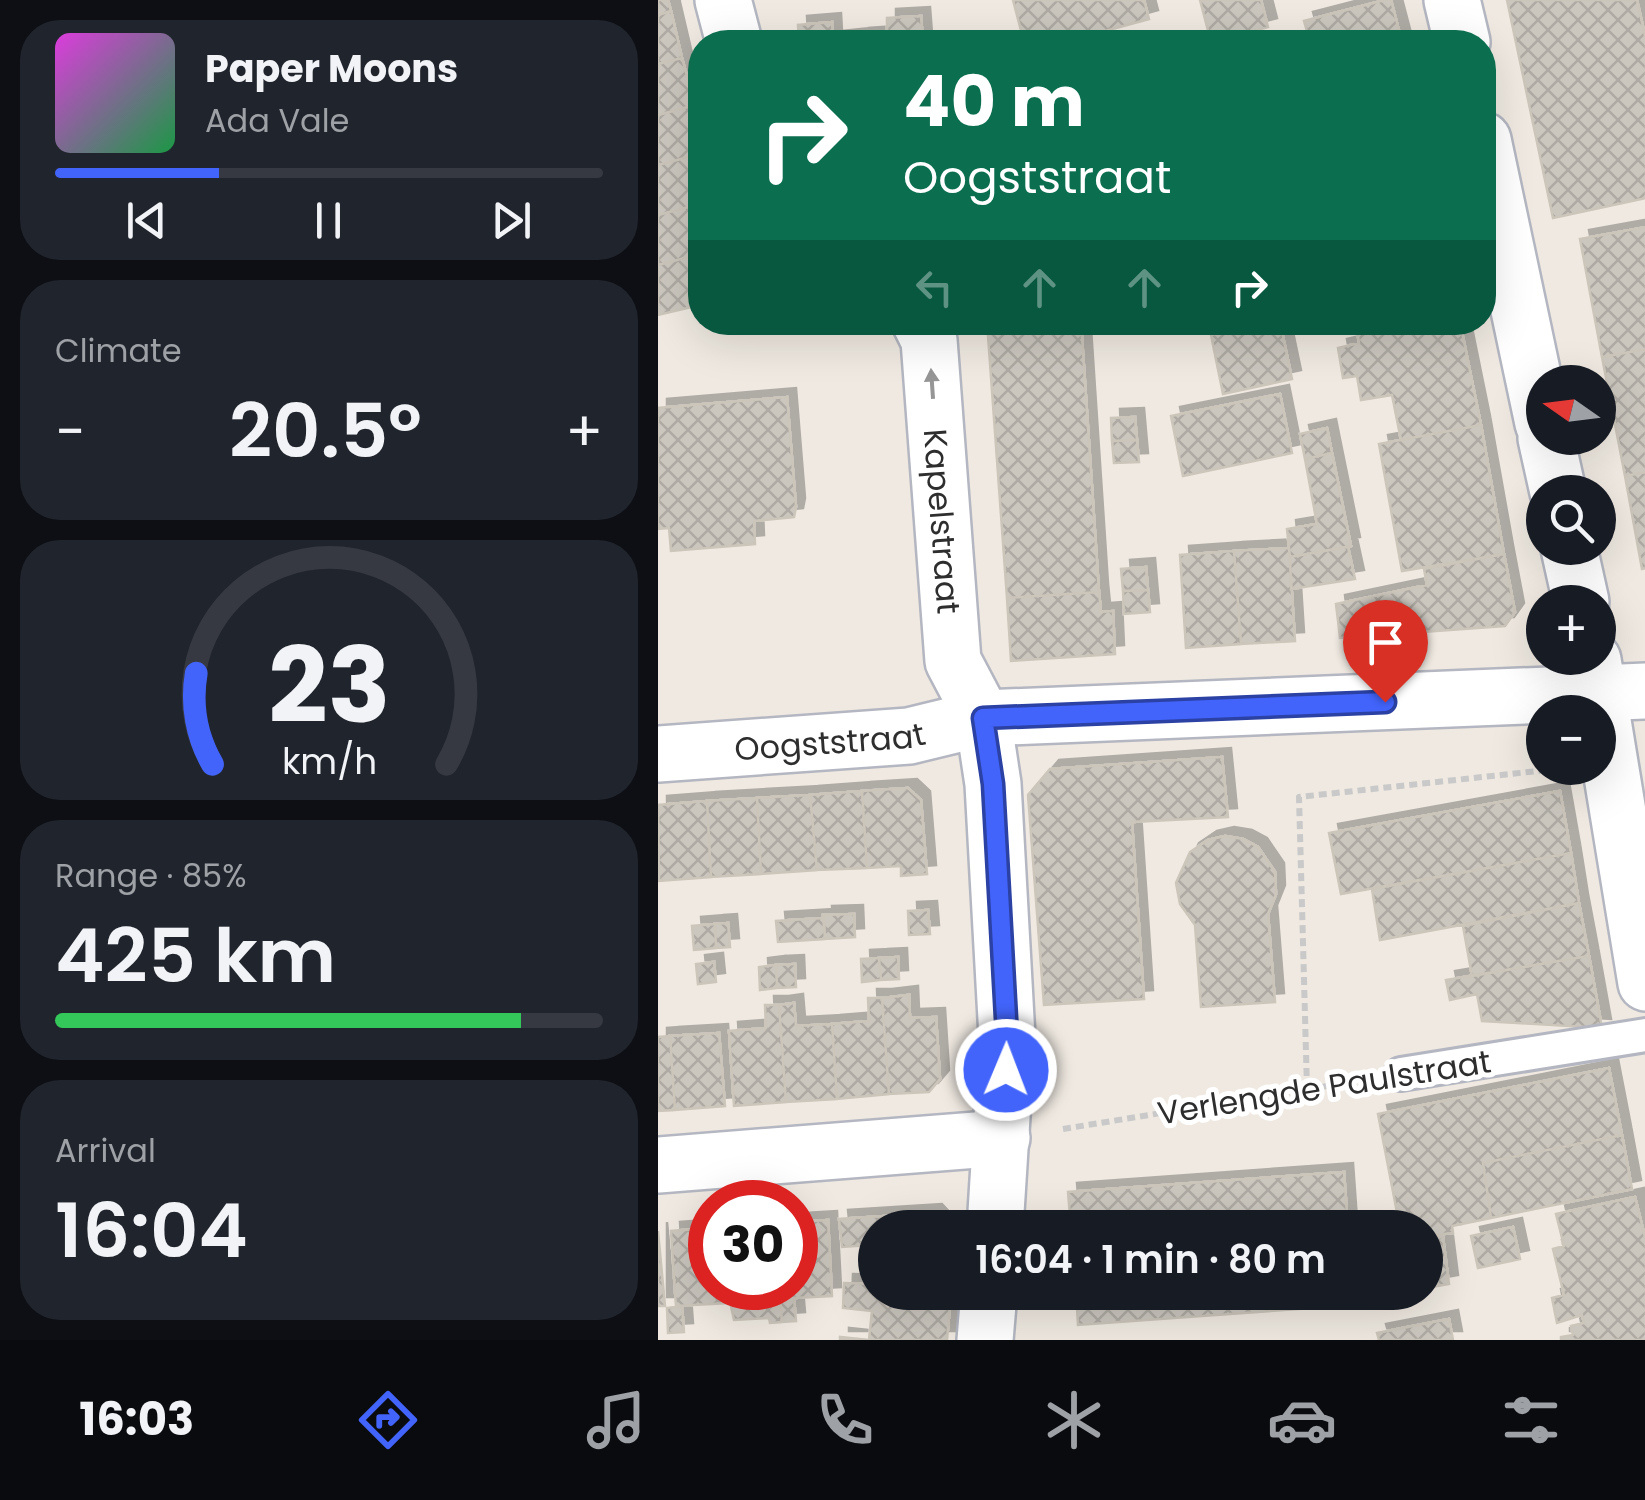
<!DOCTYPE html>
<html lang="en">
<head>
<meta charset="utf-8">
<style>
	:root { --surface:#171b24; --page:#20242c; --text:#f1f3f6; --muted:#9ea1a6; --line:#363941; --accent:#4264fb }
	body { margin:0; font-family:Poppins,sans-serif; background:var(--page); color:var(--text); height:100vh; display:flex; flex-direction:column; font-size:38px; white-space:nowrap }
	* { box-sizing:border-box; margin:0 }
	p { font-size:32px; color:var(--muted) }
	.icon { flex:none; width:55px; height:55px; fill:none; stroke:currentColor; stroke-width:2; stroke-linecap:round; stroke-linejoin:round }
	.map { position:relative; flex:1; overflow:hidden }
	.side { display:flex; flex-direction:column; gap:20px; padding:20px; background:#0d0f14; width:658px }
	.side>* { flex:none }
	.banner { position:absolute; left:30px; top:30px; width:808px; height:305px; border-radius:40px; box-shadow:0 10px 40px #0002; background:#0b6e4f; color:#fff; overflow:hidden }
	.needle { width:65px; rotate:284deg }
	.tools { position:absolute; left:868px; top:365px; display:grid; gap:20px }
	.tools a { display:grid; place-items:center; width:90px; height:90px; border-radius:50%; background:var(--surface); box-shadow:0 10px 40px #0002; font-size:50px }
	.speed { position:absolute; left:30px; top:1180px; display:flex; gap:20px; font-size:50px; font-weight:700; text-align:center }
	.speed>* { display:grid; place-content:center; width:130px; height:130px; border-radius:50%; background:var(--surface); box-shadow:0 10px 40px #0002; line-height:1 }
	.speed .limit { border:15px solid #d22; background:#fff; color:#111 }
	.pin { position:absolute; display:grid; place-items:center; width:85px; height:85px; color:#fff; margin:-102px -42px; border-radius:50% 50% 50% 0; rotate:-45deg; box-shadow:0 0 10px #0007 }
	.pin .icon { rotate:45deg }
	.me { position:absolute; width:110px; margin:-55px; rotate:1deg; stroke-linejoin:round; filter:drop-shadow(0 0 8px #0008) }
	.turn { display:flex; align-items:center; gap:35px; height:210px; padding:0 50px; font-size:45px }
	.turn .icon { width:130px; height:130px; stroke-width:2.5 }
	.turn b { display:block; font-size:70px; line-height:85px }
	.lanes { display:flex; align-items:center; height:95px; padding:0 50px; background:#0003; justify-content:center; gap:50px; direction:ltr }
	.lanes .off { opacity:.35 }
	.big { font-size:75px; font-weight:600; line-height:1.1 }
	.side .card { flex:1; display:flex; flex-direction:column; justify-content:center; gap:15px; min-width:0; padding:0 35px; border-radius:40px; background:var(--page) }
	.side .dial { align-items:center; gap:0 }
	.dial svg { height:260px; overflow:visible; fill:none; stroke:var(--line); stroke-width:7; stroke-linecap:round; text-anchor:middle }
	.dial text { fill:var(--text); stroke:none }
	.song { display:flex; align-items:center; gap:30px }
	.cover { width:120px; height:120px; border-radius:15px; background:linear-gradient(135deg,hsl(300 70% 55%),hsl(140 70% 35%)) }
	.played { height:10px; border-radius:5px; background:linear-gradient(90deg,var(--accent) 30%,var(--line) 30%) }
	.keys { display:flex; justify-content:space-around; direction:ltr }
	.heat { display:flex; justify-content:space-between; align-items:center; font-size:55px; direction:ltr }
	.charge { height:15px; border-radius:8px; background:linear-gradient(90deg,#34c759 85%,var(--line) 0) }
	.trip { position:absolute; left:200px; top:1210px; width:585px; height:100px; border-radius:50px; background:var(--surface); box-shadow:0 10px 40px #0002; font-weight:600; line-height:100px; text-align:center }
	.dock { display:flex; height:160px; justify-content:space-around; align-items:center; background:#090b0e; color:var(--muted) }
	.dock .icon { width:70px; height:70px }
	.dock .active { color:var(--accent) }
	.dock b { font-size:45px; color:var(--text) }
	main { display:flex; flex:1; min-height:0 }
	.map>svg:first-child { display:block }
</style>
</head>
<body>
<main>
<section class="side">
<div class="card">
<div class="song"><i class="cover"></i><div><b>Paper Moons</b><p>Ada Vale</p></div></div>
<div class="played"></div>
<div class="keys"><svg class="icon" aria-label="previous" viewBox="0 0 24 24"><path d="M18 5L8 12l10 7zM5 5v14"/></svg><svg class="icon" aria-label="pause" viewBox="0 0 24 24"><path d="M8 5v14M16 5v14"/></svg><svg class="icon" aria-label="next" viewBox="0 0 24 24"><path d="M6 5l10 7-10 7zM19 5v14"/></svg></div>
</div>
<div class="card"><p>Climate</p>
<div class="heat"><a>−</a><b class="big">20.5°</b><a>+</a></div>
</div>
<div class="card dial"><svg viewBox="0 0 100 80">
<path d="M14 69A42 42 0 1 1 86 69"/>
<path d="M14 69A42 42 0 0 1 9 41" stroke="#4264fb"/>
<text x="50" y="56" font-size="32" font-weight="700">23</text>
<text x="50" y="72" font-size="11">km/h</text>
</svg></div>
<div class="card"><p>Range · 85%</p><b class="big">425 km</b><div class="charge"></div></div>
<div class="card"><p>Arrival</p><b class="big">16:04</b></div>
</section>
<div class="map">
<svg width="988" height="1340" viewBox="0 0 988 1340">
	<defs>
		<pattern id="building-cross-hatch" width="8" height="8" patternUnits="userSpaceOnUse" patternTransform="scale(2.5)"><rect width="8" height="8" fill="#cbc7bf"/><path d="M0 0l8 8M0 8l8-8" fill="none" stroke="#afaba4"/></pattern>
		<filter id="shadow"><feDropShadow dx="9" dy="-9" stdDeviation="0" flood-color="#0004"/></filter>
	</defs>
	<rect width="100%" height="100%" fill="#efe9e1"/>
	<!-- building -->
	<path fill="url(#building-cross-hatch)" stroke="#cbc5ba" stroke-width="2.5" filter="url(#shadow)" d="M0,0H10L13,11L0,15Z
		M355,0H486L491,19L407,42H366Z
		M542,0H603L610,27L553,42Z
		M727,0H733L744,42H652L646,21Z
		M849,0H979L988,40V198L895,218Z
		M13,11L24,58L0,64V15Z
		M263,16L265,42H203L202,37L229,35V18Z
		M174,22L175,40L202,37L203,42H141L140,25Z
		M24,58L37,105L0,115V64Z
		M37,105L42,127V154L0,165V115Z
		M42,154V204L0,215V165Z
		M42,204V254L0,265V215Z
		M988,227V349L944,357L922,239Z
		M42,254V305L0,315V265Z
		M329,322H423L441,592L349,598Z
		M550,322H613L553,335Z
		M613,322H622L634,379L565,394L553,335Z
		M707,322H802L823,425L743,440L734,395L703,400L699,376L685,378L680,348L701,343L698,324Z
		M988,349V472L967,476L944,357Z
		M622,394L634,453L525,476L513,416Z
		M129,397L138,507L136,517L96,521L97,544L13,551L11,528L0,529V408Z
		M477,417L479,440L454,441L453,418Z
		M823,425L846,554L744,571L721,444Z
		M669,428L674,453L647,459L642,434Z
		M479,440L481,462L456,463L454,441Z
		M674,453L693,546L632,557L629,529L659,524L647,459Z
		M988,472V568L984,569L967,476Z
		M690,547L697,579L633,589L632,557Z
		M631,548L637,641L583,644L576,551Z
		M576,551L583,644L528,648L522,555Z
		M846,554L857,612L847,626L682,638L678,604L769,585L766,569Z
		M488,567L490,590L465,591L463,569Z
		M490,590L492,612L466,614L465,591Z
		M441,592L443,612L455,611L457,654L353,661L349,598Z
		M564,757L570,817L474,822L486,999L386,1005L370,795L392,769Z
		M250,788L263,800L269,874L243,876V866L209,868L204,791Z
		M204,791L209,868L159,870L152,795Z
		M902,791L913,853L683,894L671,833Z
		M152,795L159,870L103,874L99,798Z
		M99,798L103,874L53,877L49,801Z
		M49,801L53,877L1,881L0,805Z
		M567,836L585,839L600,847L617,872L618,894L610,914L617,1002L543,1007L537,925L522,904L518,883L532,852L550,840Z
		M913,853L921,903L722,940L714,889Z
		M921,903L931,956L814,976L805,926Z
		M270,910L272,934L251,935L250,911Z
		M196,914L197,937L167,939L165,915Z
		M166,918L167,939L120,942L118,921Z
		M70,923L72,947L58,948L57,924Z
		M57,924L58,948L36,950L34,926Z
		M931,956L944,1028L824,1021L819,994L792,1000L788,980Z
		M240,957L241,979L223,980L221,958Z
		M221,958L223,980L204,982L203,959Z
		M56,962L58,982L40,984L38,964Z
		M137,964L138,987L119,988L118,965Z
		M118,965L119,988L102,990L101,967Z
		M251,995L252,1018L278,1017L282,1079L271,1092L231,1094L224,998Z
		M210,998H224L231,1094L179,1099L174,1024L211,1021Z
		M136,1003L138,1026L174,1024L179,1099L128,1102L121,1005Z
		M107,1005H121L128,1102L76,1106L71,1031L108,1028Z
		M61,1033L67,1106L17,1110L12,1036Z
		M12,1036L17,1110L0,1111V1037Z
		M951,1068L964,1135L825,1163L833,1218L794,1226L795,1233L768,1236V1228H742L720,1114Z
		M964,1135L974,1189L833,1218L825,1163Z
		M686,1172L690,1228H413L410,1192Z
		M977,1197L988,1241V1340H903V1337L915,1335L913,1326L926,1323L924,1315L899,1323L894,1298L906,1295L895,1249L906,1246L898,1214Z
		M275,1213L289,1228H218V1286L213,1245L184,1247L181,1219Z
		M170,1220L174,1296L136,1298L138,1321L124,1322L121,1288H138V1222Z
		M855,1227L862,1259L820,1268L813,1236Z
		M52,1228V1288H69L70,1303L18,1306L13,1231Z
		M0,1231L7,1306H0Z
		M785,1237L791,1284L768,1288V1239Z
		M186,1283L216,1284L218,1292L293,1293L289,1340H182V1337L211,1340L214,1311L185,1308Z
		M69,1288H121L124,1322L112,1323L111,1318L76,1320Z
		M418,1292H694L695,1305L420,1325Z
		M24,1306L26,1332L10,1333L9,1308Z
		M791,1319L795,1340H721L719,1333Z"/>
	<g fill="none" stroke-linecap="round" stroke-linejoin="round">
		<defs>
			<path id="lane" d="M743,1074L988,1035"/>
			<g id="street">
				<path d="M65,0L76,42"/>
				<path d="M794,0L804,42"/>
				<path d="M825,140L885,423"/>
				<path id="s1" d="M262,322L271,340L295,661L325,718L335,784L349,1037L337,1228"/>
				<path d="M888,438L900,492"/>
				<path d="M911,548L923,602"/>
				<path d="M935,660L988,983"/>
				<path id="s2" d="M0,754L251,736L325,718L988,691"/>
				<path d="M0,1165L344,1138"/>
				<path d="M327,1340L331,1292"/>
			</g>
		</defs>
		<!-- lane casing -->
		<use href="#lane" stroke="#b4b7c1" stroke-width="38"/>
		<!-- street casing -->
		<use href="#street" stroke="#b4b7c1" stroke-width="60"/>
		<!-- path -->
		<path stroke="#c9c9c9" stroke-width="6" stroke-dasharray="8 5" stroke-linecap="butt" d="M649,1089L641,797L889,770
			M405,1129L694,1082"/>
		<!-- lane -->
		<use href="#lane" stroke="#fff" stroke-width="32"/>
		<!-- street -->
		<use href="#street" stroke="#fff" stroke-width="55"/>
	</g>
	<!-- one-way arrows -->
	<defs><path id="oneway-solid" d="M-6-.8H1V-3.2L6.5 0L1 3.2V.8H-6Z" transform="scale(2.5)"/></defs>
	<use fill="#969696" href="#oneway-solid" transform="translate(274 384) rotate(-94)"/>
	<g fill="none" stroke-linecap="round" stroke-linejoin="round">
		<defs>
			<path id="route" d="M348,1070L349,1036L335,784L325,718L727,702"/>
		</defs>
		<!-- route casing -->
		<use href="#route" stroke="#2b41a3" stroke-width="25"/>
		<!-- route -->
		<use href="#route" stroke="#4264fb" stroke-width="18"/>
	</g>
	<g text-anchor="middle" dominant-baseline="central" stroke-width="10" stroke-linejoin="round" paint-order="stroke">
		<!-- street labels -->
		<g font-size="32" fill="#2e2e2e" stroke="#fff">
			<text stroke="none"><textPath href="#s1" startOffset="202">Kapelstraat</textPath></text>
			<text stroke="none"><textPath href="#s2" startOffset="172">Oogststraat</textPath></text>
			<text transform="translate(666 1087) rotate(-9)">Verlengde Paulstraat</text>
		</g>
	</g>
</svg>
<div class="tools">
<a><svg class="needle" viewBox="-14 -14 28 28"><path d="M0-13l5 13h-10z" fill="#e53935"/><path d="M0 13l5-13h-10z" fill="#9ea1a6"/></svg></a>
<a><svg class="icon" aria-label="search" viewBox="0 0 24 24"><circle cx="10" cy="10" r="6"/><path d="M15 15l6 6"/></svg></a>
<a>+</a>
<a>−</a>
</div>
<div class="speed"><div class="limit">30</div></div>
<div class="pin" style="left:727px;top:702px;background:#d93025"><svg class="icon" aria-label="arrive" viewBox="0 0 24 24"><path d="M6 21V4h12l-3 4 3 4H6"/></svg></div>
<svg class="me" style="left:348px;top:1070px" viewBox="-20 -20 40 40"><circle r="17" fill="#4264fb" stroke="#fff" stroke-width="3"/><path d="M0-11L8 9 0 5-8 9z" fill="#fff"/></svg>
<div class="trip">16:04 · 1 min · 80 m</div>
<div class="banner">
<div class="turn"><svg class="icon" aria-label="right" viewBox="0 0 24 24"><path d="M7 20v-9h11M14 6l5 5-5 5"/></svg><div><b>40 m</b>Oogststraat</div></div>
<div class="lanes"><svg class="icon off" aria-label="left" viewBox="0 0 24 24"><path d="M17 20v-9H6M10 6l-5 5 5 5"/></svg><svg class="icon off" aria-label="ahead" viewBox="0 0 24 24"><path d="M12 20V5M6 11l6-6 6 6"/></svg><svg class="icon off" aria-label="ahead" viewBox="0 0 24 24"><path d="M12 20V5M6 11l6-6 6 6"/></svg><svg class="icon" aria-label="right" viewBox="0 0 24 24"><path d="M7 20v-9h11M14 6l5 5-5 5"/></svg></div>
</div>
</div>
</main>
<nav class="dock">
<b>16:03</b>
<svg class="icon active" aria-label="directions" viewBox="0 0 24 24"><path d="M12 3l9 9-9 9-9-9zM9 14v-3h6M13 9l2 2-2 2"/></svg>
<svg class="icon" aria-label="music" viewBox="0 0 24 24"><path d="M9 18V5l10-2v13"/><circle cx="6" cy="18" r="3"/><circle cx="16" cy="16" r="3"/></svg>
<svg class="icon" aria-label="phone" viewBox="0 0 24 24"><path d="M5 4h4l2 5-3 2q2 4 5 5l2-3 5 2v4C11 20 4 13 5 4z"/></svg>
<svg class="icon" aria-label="climate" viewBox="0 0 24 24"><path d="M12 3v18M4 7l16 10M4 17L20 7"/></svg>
<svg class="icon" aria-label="car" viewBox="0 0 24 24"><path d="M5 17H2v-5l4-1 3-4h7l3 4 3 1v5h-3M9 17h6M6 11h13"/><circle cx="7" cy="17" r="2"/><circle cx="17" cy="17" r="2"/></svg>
<svg class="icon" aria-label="filters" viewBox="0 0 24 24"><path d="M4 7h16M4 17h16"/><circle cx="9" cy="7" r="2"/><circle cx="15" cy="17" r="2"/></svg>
</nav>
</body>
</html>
